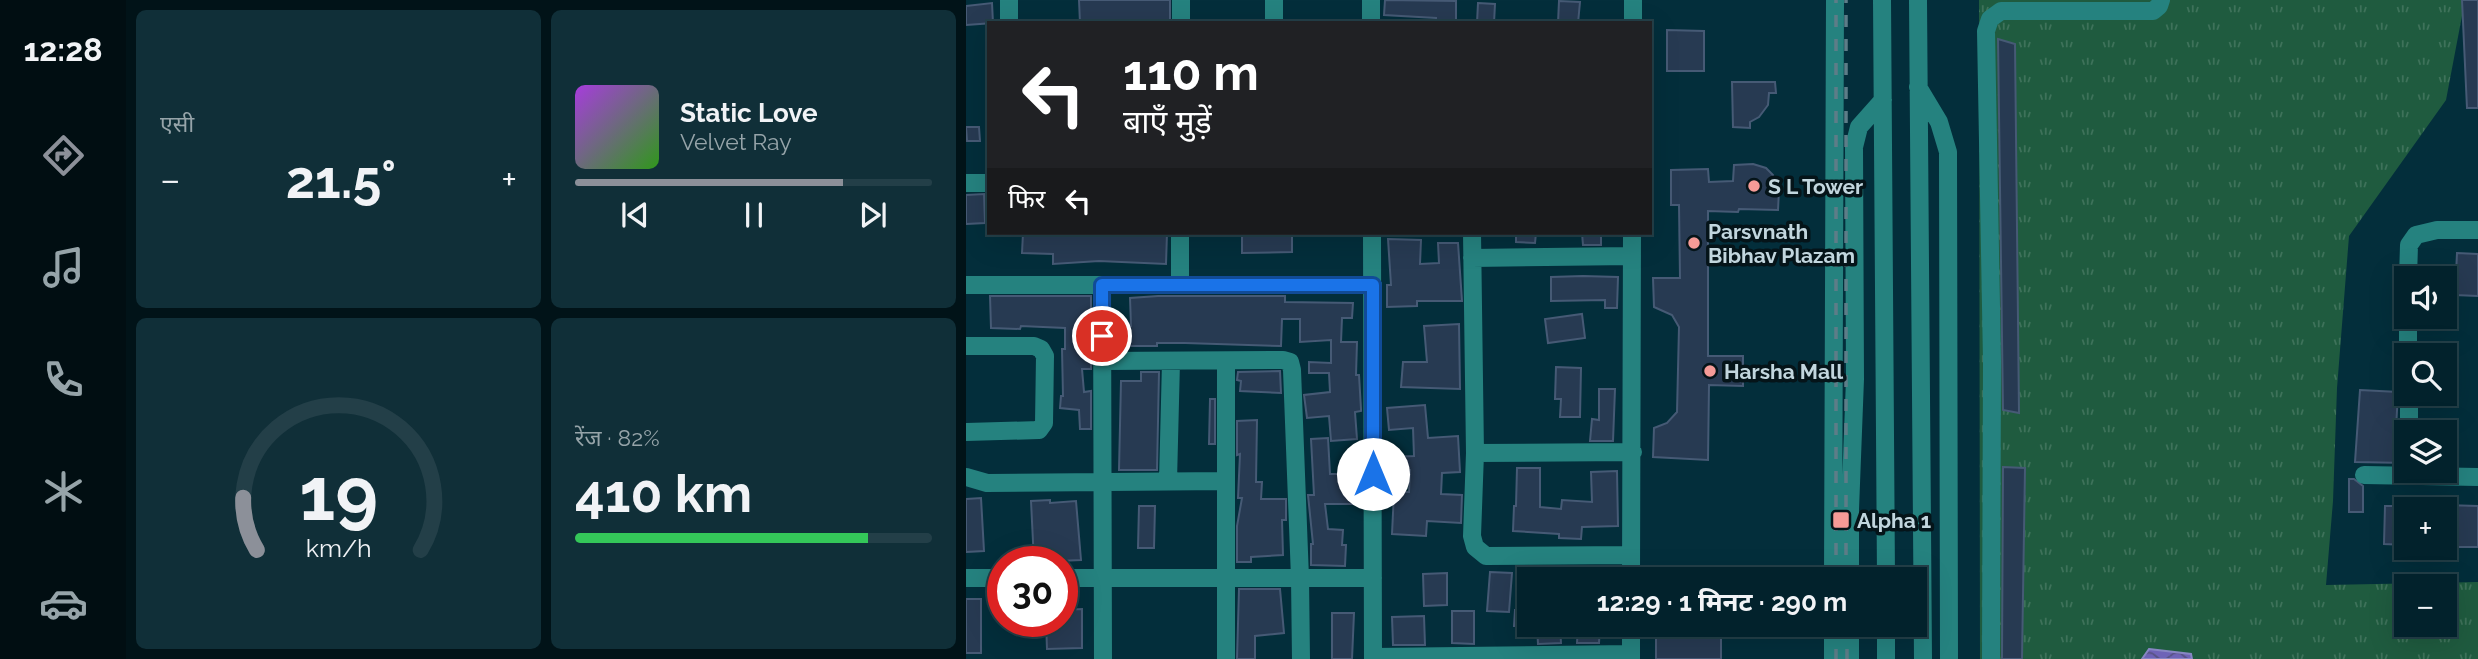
<!DOCTYPE html>
<html lang="hi">
<head>
<meta charset="utf-8">
<style>
	:root { --surface:#02222c; --page:#102f38; --text:#f1f3f6; --muted:#96a4a9; --line:#233f48; --accent:#8c9099 }
	body { margin:0; font-family:Raleway,"Noto Sans Devanagari",sans-serif; background:var(--page); color:var(--text); height:100vh; display:flex; flex-direction:column; font-size:26px; white-space:nowrap }
	* { box-sizing:border-box; margin:0 }
	p { font-size:23px; color:var(--muted) }
	.icon { flex:none; width:38px; height:38px; fill:none; stroke:currentColor; stroke-width:2; stroke-linecap:round; stroke-linejoin:round }
	.map { position:relative; flex:1; overflow:hidden }
	.side { display:flex; flex-direction:column; gap:10px; padding:10px; background:#011318; width:840px }
	.side>* { flex:none }
	.top-card { position:absolute; left:21px; top:21px; width:665px; height:214px; border-radius:0px; box-shadow:0 7px 28px #0002,0 0 0 2px var(--line); background:#202124; color:#fff; overflow:hidden }
	.fabs { position:absolute; left:1428px; top:266px; display:grid; gap:14px }
	.fabs a { display:grid; place-items:center; width:63px; height:63px; border-radius:0px; background:var(--surface); box-shadow:0 7px 28px #0002,0 0 0 2px var(--line); font-size:35px }
	.speed { position:absolute; left:21px; top:546px; display:flex; gap:14px; font-size:35px; font-weight:700; text-align:center }
	.speed>* { display:grid; place-content:center; width:91px; height:91px; border-radius:50%; background:var(--surface); box-shadow:0 7px 28px #0002,0 0 0 2px var(--line); line-height:1 }
	.speed .limit { border:10px solid #d22; background:#fff; color:#111 }
	.pin { position:absolute; display:grid; place-items:center; width:60px; height:60px; color:#fff; margin:-30px; border:4px solid #fff; border-radius:50%; box-shadow:0 2px 7px #0007 }
	.me { position:absolute; width:77px; margin:-38px; rotate:0deg; stroke-linejoin:round; filter:drop-shadow(0 0 5px #0008) }
	.turn { display:flex; align-items:center; gap:24px; height:147px; padding:0 21px; font-size:32px }
	.turn .icon { width:91px; height:91px; stroke-width:2.5 }
	.turn b { display:block; font-size:49px; line-height:60px }
	.then { display:flex; align-items:center; height:66px; padding:0 21px; background:#0003; gap:14px; font-size:26px }
	.big { font-size:52px; font-weight:700; line-height:1.1 }
	.side .card { flex:1; display:flex; flex-direction:column; justify-content:center; gap:10px; min-width:0; padding:0 24px; border-radius:10px; background:var(--page) }
	.side .dial { align-items:center; gap:0 }
	.dial svg { height:182px; overflow:visible; fill:none; stroke:var(--line); stroke-width:7; stroke-linecap:round; text-anchor:middle }
	.dial text { fill:var(--text); stroke:none }
	.song { display:flex; align-items:center; gap:21px }
	.cover { width:84px; height:84px; border-radius:10px; background:linear-gradient(135deg,hsl(280 70% 55%),hsl(110 70% 35%)) }
	.played { height:7px; border-radius:4px; background:linear-gradient(90deg,var(--accent) 75%,var(--line) 75%) }
	.keys { display:flex; justify-content:space-around; direction:ltr }
	.heat { display:flex; justify-content:space-between; align-items:center; font-size:38px; direction:ltr }
	.charge { height:10px; border-radius:5px; background:linear-gradient(90deg,#34c759 82%,var(--line) 0) }
	.side .tiles { flex:1; display:grid; gap:10px; grid-template-columns:repeat(2,1fr) }
	.trip { position:absolute; left:551px; top:567px; width:410px; height:70px; border-radius:0px; background:var(--surface); box-shadow:0 7px 28px #0002,0 0 0 2px var(--line); font-weight:700; line-height:70px; text-align:center }
	main { display:flex; flex:1; min-height:0 }
	.dock { display:flex; flex-direction:column; width:126px; justify-content:space-around; align-items:center; background:#010e12; color:var(--muted) }
	.dock .icon { width:49px; height:49px }
	.dock .current { color:var(--accent) }
	.dock b { font-size:32px; color:var(--text) }
	.map>svg:first-child { display:block }
</style>
</head>
<body>
<main>
<nav class="dock">
<b>12:28</b>
<svg class="icon current" aria-label="directions" viewBox="0 0 24 24"><path d="M12 3l9 9-9 9-9-9zM9 14v-3h6M13 9l2 2-2 2"/></svg>
<svg class="icon" aria-label="music" viewBox="0 0 24 24"><path d="M9 18V5l10-2v13"/><circle cx="6" cy="18" r="3"/><circle cx="16" cy="16" r="3"/></svg>
<svg class="icon" aria-label="phone" viewBox="0 0 24 24"><path d="M5 4h4l2 5-3 2q2 4 5 5l2-3 5 2v4C11 20 4 13 5 4z"/></svg>
<svg class="icon" aria-label="climate" viewBox="0 0 24 24"><path d="M12 3v18M4 7l16 10M4 17L20 7"/></svg>
<svg class="icon" aria-label="car" viewBox="0 0 24 24"><path d="M5 17H2v-5l4-1 3-4h7l3 4 3 1v5h-3M9 17h6M6 11h13"/><circle cx="7" cy="17" r="2"/><circle cx="17" cy="17" r="2"/></svg>
</nav>
<section class="side">
<div class="tiles">
<div class="card"><p>एसी</p>
<div class="heat"><a>−</a><b class="big">21.5°</b><a>+</a></div>
</div>
<div class="card">
<div class="song"><i class="cover"></i><div><b>Static Love</b><p>Velvet Ray</p></div></div>
<div class="played"></div>
<div class="keys"><svg class="icon" aria-label="previous" viewBox="0 0 24 24"><path d="M18 5L8 12l10 7zM5 5v14"/></svg><svg class="icon" aria-label="pause" viewBox="0 0 24 24"><path d="M8 5v14M16 5v14"/></svg><svg class="icon" aria-label="next" viewBox="0 0 24 24"><path d="M6 5l10 7-10 7zM19 5v14"/></svg></div>
</div>
<div class="card dial"><svg viewBox="0 0 100 80">
<path d="M14 69A42 42 0 1 1 86 69"/>
<path d="M14 69A42 42 0 0 1 8 46" stroke="#8c9099"/>
<text x="50" y="56" font-size="32" font-weight="700">19</text>
<text x="50" y="72" font-size="11">km/h</text>
</svg></div>
<div class="card"><p>रेंज · 82%</p><b class="big">410 km</b><div class="charge"></div></div>
</div>
</section>
<div class="map">
<svg width="1512" height="659" viewBox="0 0 1512 659">
	<defs>
		<pattern id="grass-tufts" width="24" height="20" patternUnits="userSpaceOnUse" patternTransform="scale(1.75)"><rect width="24" height="20" fill="#1f5b3f"/><path d="M3 7l-1-3M5 7V3M7 7l1-3M15 17l-1-3M17 17v-4M19 17l1-3" fill="none" stroke="#3e725a"/></pattern>
		<pattern id="water-waves" width="16" height="10" patternUnits="userSpaceOnUse" patternTransform="scale(1.75)"><rect width="16" height="10" fill="#6e63b7"/><path d="M0 5q4-4 8 0t8 0" fill="none" stroke="#575383"/></pattern>
	</defs>
	<rect width="100%" height="100%" fill="#032e3b"/>
	<!-- grass -->
	<path fill="url(#grass-tufts)" fill-rule="evenodd" d="M1013,0H1499L1480,100L1383,236L1371,388L1367,501L1360,585L1512,582V659H1014ZM1440,586H1479V625H1440Z"/>
	<!-- water -->
	<path fill="url(#water-waves)" stroke="#8786c3" stroke-width="2" d="M1183,649L1225,654L1226,659H1176Z"/>
	<!-- building -->
	<path fill="#273a52" stroke="#465a75" stroke-width="2" d="M113,0H204V23H114Z
		M419,0L490,1V23H470V18L418,15Z
		M1496,0H1512V108H1501Z
		M593,1L614,2L612,23H592Z
		M26,3L27,23L0,25V6Z
		M512,3L529,4L528,23H511Z
		M701,30L738,31V71H701Z
		M1032,39L1049,44L1053,413L1037,410Z
		M766,82H809L810,93H803L802,105L793,117L784,122V128L767,127Z
		M0,127H13L14,141H1Z
		M787,164L800,168L807,175L811,190H813L812,210L773,209L772,212L742,211V356H777V386L743,385L742,460L687,457L688,428L701,423L711,412L713,327L706,315L688,307L687,278H714L713,205H705V170L742,169L743,182L767,181L768,165Z
		M18,194L19,223L0,224V195Z
		M57,233H201L200,264L133,261L87,264V254L56,253Z
		M276,233H326V252L276,253Z
		M550,233H570L569,243L550,242Z
		M616,233H635V245H617Z
		M422,239L455,240L454,264L473,263L472,243H492L496,301H451V306L421,307V285H425Z
		M1491,253L1512,254V296L1489,295Z
		M617,276L652,277L651,308H639V300L585,301V277Z
		M24,296H125V369H116L118,392L125,391V429H114L113,410L94,408L95,396H97L96,349H99V328L55,326L54,329L25,328Z
		M192,296H319V302L387,303L386,318H376L375,342H391L390,375H393L395,409V411L389,412L391,439L365,441L363,416L341,418L338,395L364,392L363,373H343V362L365,363V340L334,342V319H316L315,346L219,343H191V346H164V336L148,338L147,328L165,326L164,298Z
		M616,314L619,338L582,343L579,319Z
		M493,324L494,389L435,387L437,362H461L458,326Z
		M590,367L615,368L614,417H594L595,399H589Z
		M314,371L315,393L274,391L275,381L271,380L272,372Z
		M175,372H193L191,470H153L155,381H175Z
		M633,389H649L647,441H624L626,419L633,420Z
		M1394,390L1432,392L1430,429L1434,438L1440,443V463L1389,462Z
		M244,399H249V444H243Z
		M459,405L462,438L492,436L494,472L476,473L475,494L496,495L495,523L461,521L460,536L426,534L428,492H443L444,470L423,471L422,457L448,456L447,428L423,430L421,408Z
		M291,420L290,482H296L295,499H320V520H316L317,555L285,557V562H271V526L276,498H272L274,454L271,455V421Z
		M362,438L364,474H389V504H359L362,529L377,530L376,545H380L379,566L345,565V544H347L342,495H348L345,439Z
		M1037,467L1059,468L1056,659H1036Z
		M551,468H574V507L595,509L596,500L626,502L625,472L651,471L652,526L616,527L615,539L593,538V534L547,531L548,506H550Z
		M1383,479H1388L1397,486V512H1383Z
		M15,498L18,551L0,552V499Z
		M84,500V503L110,501L115,560L68,562L65,501Z
		M1479,505L1512,506V547H1479Z
		M173,506H189L188,548H172Z
		M1419,506H1440V545L1418,544Z
		M524,572L546,573L543,612L521,611Z
		M481,573V605L458,606L457,574Z
		M273,589H314L318,633L289,636V659H271Z
		M0,599H15V653H0Z
		M116,609V648L81,649L80,621H96V610Z
		M549,610H560L559,626H548Z
		M486,611H508V644L486,643Z
		M366,613H388L386,659H366Z
		M458,616L459,645H427L426,617Z
		M571,625H594L595,643L572,644Z
		M612,625H634L633,643H611Z
		M690,625H755V659H690Z"/>
	<g fill="none" stroke-linecap="round" stroke-linejoin="round">
		<!-- minor -->
		<path stroke="#25827f" stroke-width="18" d="M43,0V23
			M308,0V23
			M405,0V23
			M916,0L920,579
			M952,0L957,659
			M215,23V0
			M667,23V0
			M952,87L973,122L982,152L983,659
			M0,183H23
			M406,233L407,659
			M506,233L509,453L506,536L509,547L520,556L665,555
			M506,258L666,256
			M1442,278L1443,245L1450,235L1471,230H1512
			M0,285H407
			M136,285L137,659
			M214,285V233
			M1442,317V355
			M0,346H68L75,349L79,356L78,423L73,430L0,432
			M136,361L317,360L324,362L326,370L334,578L335,659
			M260,362V659
			M1443,394V432
			M509,453L667,452
			M1398,475L1512,477
			M0,477L21,483L260,481
			M202,481L205,362
			M0,578H37
			M96,578H407
			M665,579L666,233
			M867,579L869,0
			M884,579V510L889,379L888,147L893,127L917,100
			M665,625V659
			M884,625V659
			M407,657L665,654
			M867,659V625
			M920,659V625
			M1025,659L1026,361L1020,31L1024,19L1035,11H1187L1193,6L1195,0"/>
		<!-- rail -->
		<path stroke="#5d7d88" stroke-width="3.5" stroke-dasharray="12 12" stroke-linecap="butt" d="M870,579V0
			M880,579V0
			M870,625V659
			M881,625V659"/>
	</g>
	<g fill="none" stroke-linecap="round" stroke-linejoin="round">
		<defs>
			<path id="route" d="M136,336V285H407V474"/>
		</defs>
		<!-- route casing -->
		<use href="#route" stroke="#114b97" stroke-width="18"/>
		<!-- route -->
		<use href="#route" stroke="#1a73e8" stroke-width="12"/>
	</g>
	<!-- markers -->
	<g fill="#f59b97" stroke="#051419" stroke-width="2.5">
		<circle cx="788" cy="186" r="7"/>
		<circle cx="728" cy="243" r="7"/>
		<circle cx="744" cy="371" r="7"/>
		<rect x="866" y="511" width="18" height="18" rx="3.5"/>
	</g>
	<g text-anchor="middle" dominant-baseline="central" stroke-width="7" stroke-linejoin="round" paint-order="stroke">
		<!-- poi labels -->
		<g font-size="21" font-weight="bold" fill="#c2d6de" stroke="#051419" text-anchor="start">
			<text x="802" y="186">S L Tower</text>
			<text x="742" y="231">Parsvnath<tspan x="742" dy="24">Bibhav Plazam</tspan></text>
			<text x="758" y="371">Harsha Mall</text>
			<text x="891" y="520">Alpha 1</text>
		</g>
	</g>
</svg>
<div class="fabs">
<a><svg class="icon" aria-label="sound" viewBox="0 0 24 24"><path d="M4 9h4l5-4v14l-5-4H4zM17 9q2 3 0 6"/></svg></a>
<a><svg class="icon" aria-label="search" viewBox="0 0 24 24"><circle cx="10" cy="10" r="6"/><path d="M15 15l6 6"/></svg></a>
<a><svg class="icon" aria-label="layers" viewBox="0 0 24 24"><path d="M12 4l9 5-9 5-9-5zM3 14l9 5 9-5"/></svg></a>
<a>+</a>
<a>−</a>
</div>
<div class="speed"><div class="limit">30</div></div>
<div class="pin" style="left:136px;top:336px;background:#d93025"><svg class="icon" aria-label="arrive" viewBox="0 0 24 24"><path d="M6 21V4h12l-3 4 3 4H6"/></svg></div>
<svg class="me" style="left:407px;top:474px" viewBox="-20 -20 40 40"><circle r="19" fill="#fff"/><path d="M0-13L10 11 0 6-10 11z" fill="#1a73e8"/></svg>
<div class="trip">12:29 · 1 मिनट · 290 m</div>
<div class="top-card">
<div class="turn"><svg class="icon" aria-label="left" viewBox="0 0 24 24"><path d="M17 20v-9H6M10 6l-5 5 5 5"/></svg><div><b>110 m</b>बाएँ मुड़ें</div></div>
<div class="then">फिर<svg class="icon" aria-label="left" viewBox="0 0 24 24"><path d="M17 20v-9H6M10 6l-5 5 5 5"/></svg></div>
</div>
</div>
</main>
</body>
</html>
